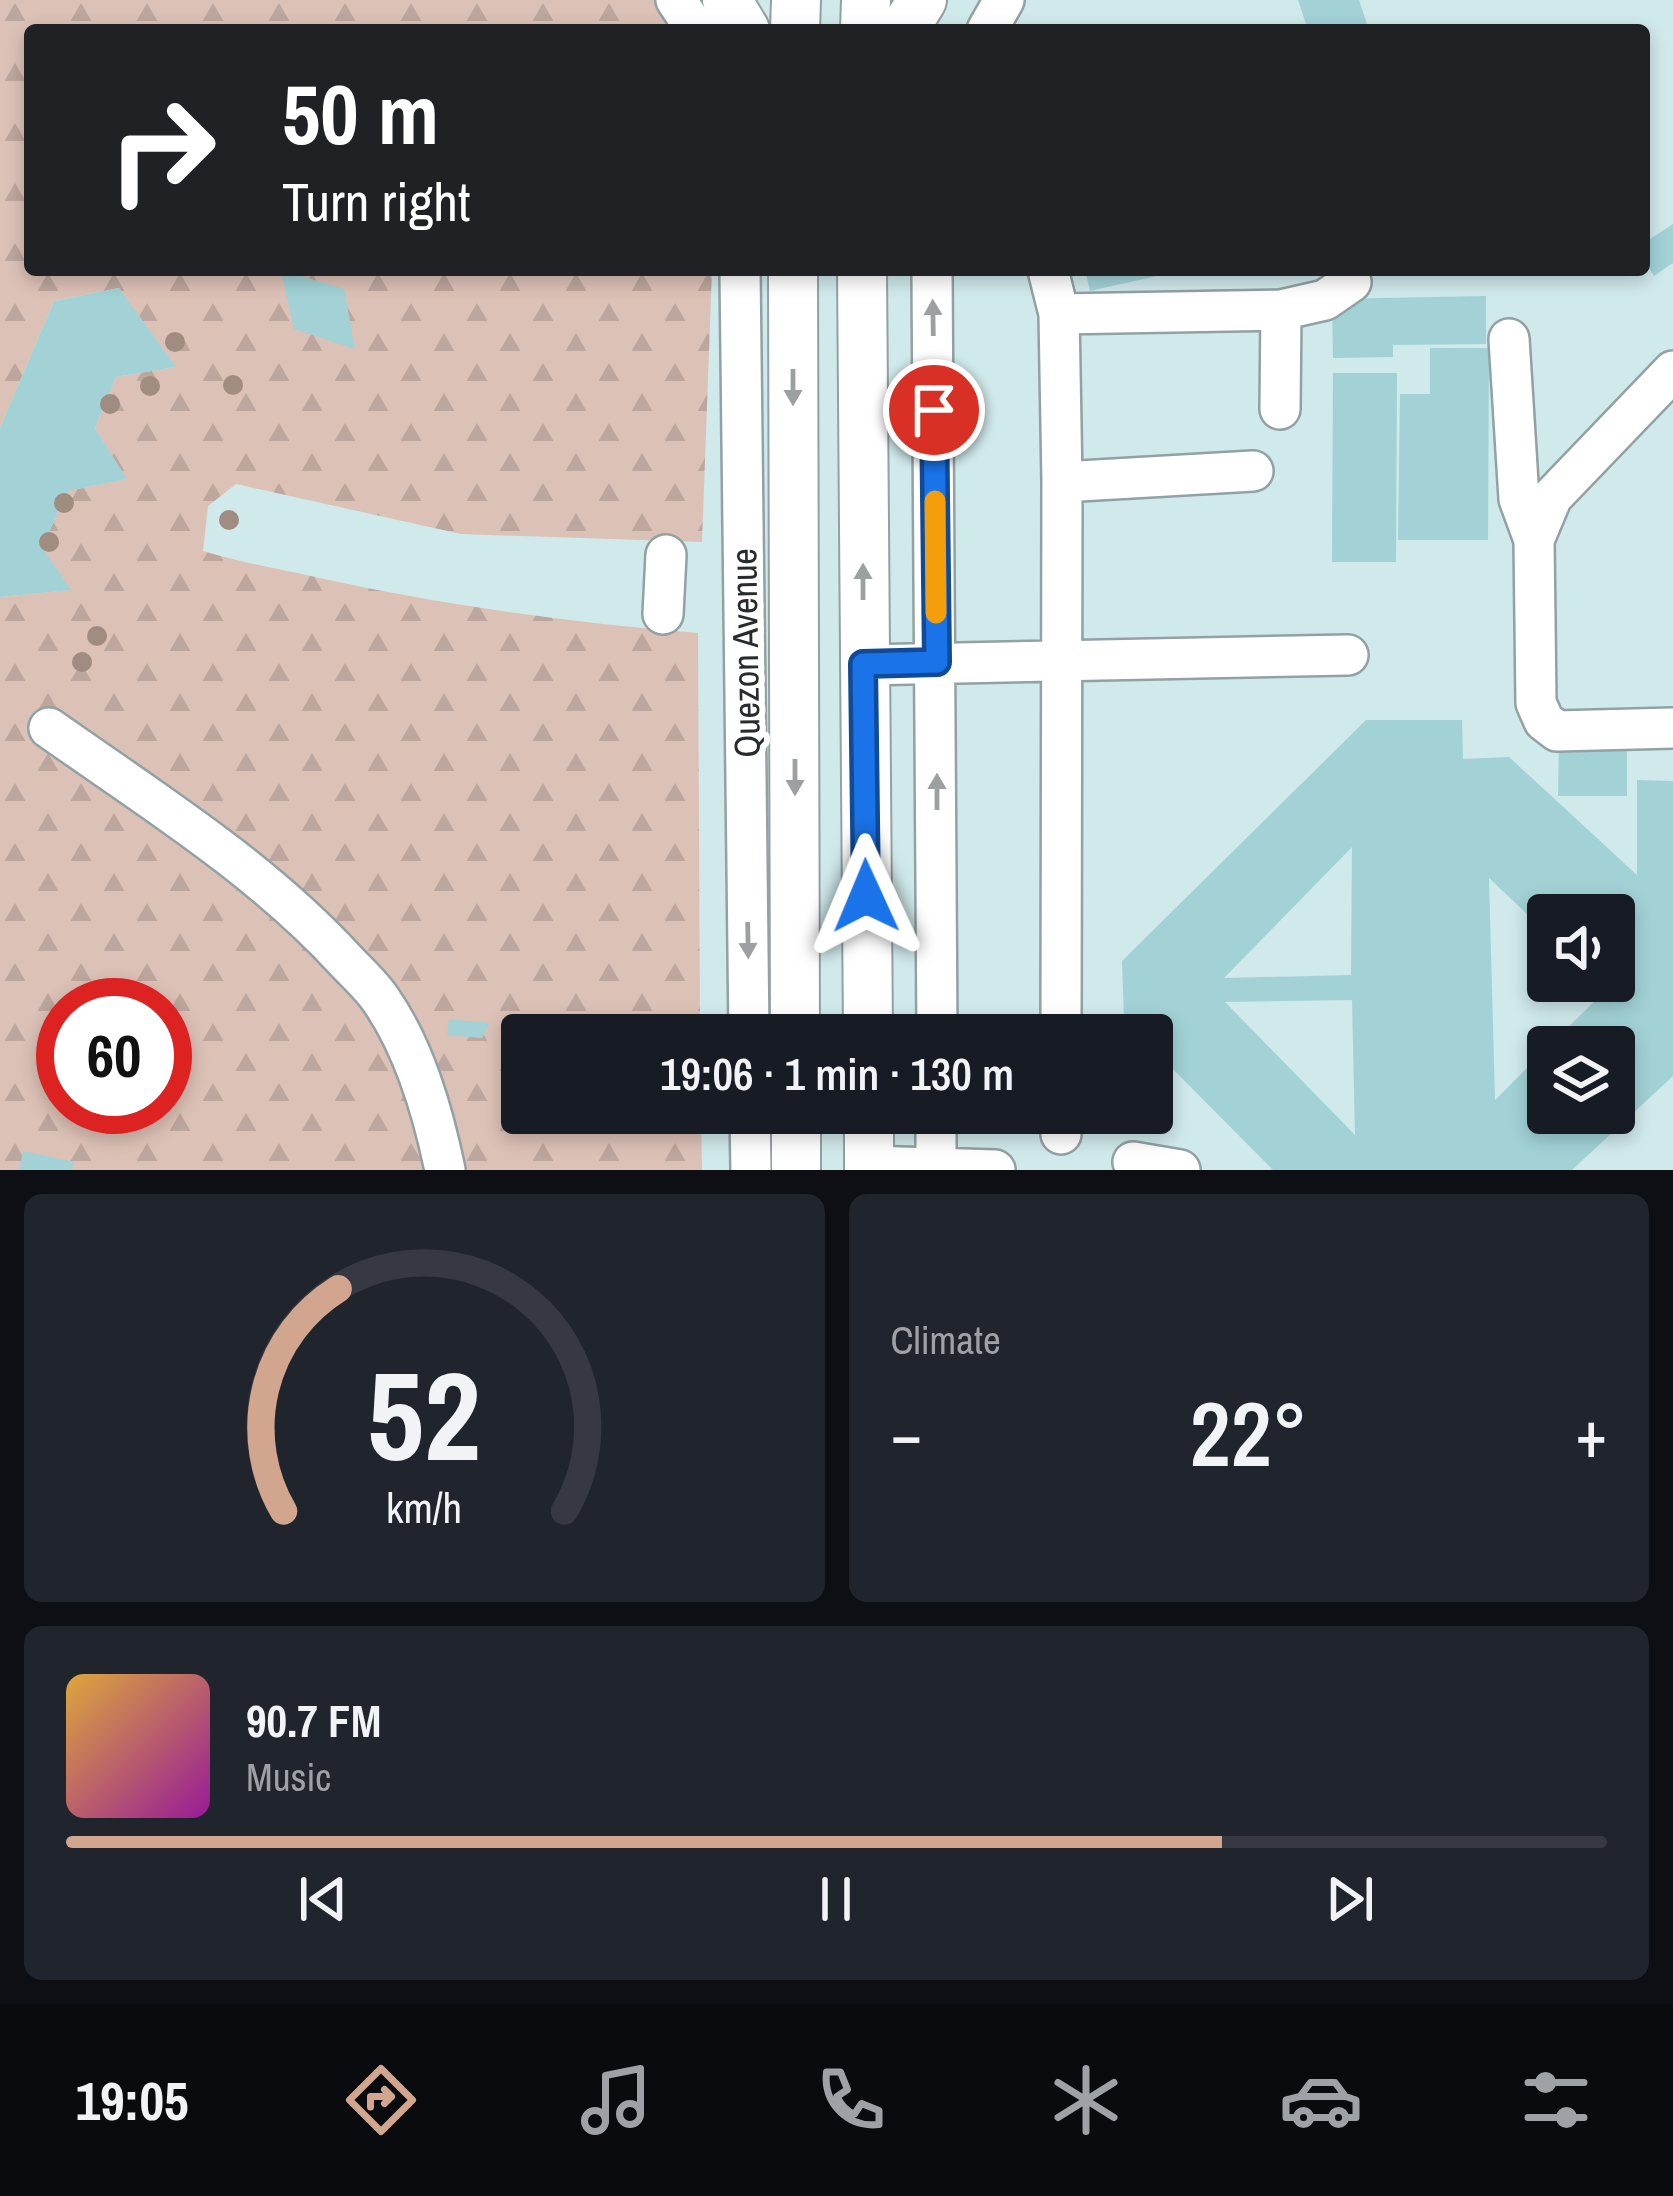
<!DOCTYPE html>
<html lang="en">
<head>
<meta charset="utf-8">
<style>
	:root { --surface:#171b24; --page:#20242c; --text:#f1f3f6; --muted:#9ea1a6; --line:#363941; --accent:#d1a58e }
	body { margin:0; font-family:"Archivo Narrow",sans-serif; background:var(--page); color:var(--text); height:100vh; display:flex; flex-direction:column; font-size:45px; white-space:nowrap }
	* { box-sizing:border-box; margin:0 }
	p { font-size:39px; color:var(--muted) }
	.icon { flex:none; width:66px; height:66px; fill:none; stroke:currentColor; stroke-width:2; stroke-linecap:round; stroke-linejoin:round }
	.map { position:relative; height:1170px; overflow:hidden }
	.sheet { display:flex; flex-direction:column; gap:24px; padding:24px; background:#0d0f14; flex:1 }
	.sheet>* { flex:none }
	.top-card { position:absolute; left:24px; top:24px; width:1626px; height:252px; border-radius:12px; box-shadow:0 6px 18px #0003; background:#202124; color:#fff; overflow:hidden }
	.fabs { position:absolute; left:1527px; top:894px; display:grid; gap:24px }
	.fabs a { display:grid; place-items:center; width:108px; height:108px; border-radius:12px; background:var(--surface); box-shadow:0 6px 18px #0003; font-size:60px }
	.speed { position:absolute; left:36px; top:978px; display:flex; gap:24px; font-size:60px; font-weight:700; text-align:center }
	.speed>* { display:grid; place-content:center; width:156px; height:156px; border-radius:50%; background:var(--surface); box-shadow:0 6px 18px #0003; line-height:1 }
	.speed .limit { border:18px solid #d22; background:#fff; color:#111 }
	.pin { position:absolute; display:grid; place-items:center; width:102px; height:102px; color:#fff; margin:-51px; border:6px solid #fff; border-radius:50%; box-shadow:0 3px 12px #0007 }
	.me { position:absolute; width:132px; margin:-66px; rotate:359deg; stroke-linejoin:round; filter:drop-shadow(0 0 9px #0008) }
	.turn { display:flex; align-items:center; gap:42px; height:252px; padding:0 60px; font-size:54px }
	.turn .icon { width:156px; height:156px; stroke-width:2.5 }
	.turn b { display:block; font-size:84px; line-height:102px }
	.big { font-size:90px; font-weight:600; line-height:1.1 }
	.sheet .card { flex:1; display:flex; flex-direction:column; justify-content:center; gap:18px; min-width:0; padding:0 42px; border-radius:18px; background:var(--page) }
	.sheet .dial { align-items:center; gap:0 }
	.dial svg { height:312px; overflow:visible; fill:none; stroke:var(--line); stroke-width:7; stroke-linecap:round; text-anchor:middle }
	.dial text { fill:var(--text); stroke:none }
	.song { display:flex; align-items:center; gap:36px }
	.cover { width:144px; height:144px; border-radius:18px; background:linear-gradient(135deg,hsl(40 70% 55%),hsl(300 70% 35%)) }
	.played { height:12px; border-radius:6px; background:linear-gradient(90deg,var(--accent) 75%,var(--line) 75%) }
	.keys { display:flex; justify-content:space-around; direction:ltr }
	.heat { display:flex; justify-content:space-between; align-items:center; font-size:66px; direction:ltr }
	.sheet .tiles { flex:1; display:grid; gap:24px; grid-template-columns:1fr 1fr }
	.card:last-child { grid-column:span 2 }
	.trip { position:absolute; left:501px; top:1014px; width:672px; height:120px; border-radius:12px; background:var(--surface); box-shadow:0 6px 18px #0003; font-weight:600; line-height:120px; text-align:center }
	.tabs { display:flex; height:192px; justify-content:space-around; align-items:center; background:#090b0e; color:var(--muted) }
	.tabs .icon { width:84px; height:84px }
	.tabs .selected { color:var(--accent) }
	.tabs b { font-size:54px; color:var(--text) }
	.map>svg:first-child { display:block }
</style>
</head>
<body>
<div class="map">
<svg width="1673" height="1170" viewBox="0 0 1673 1170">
	<defs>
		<pattern id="forest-firs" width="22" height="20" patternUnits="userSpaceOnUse" patternTransform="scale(3)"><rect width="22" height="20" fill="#dcc1b6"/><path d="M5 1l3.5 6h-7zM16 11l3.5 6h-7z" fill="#bda69d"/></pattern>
	</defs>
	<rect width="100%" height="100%" fill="#e5f6f7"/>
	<!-- built -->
	<path fill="#d0e9eb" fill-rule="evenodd" d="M0,0H1673V1170H0ZM30,30H1644V270H30ZM1548,915H1614V981H1548ZM63,1005H165V1107H63ZM522,1035H1152V1113H522ZM1548,1047H1614V1113H1548Z"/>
	<!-- forest -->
	<path fill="url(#forest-firs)" fill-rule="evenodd" d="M0,0H665L682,30H30V270H712L702,542L461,534L236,484L208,506L203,551C235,561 269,567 302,574C433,604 565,622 698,633L700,1035H522V1113H701L702,1170H0V597L70,590L42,547L68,491L126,479L95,428L116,377L175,367L119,288L54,301L0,428ZM63,1005H165V1107H63Z"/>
	<!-- building -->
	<path fill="#a2d2d6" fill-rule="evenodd" d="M1298,0H1359L1369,30H1308Z
		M1673,224V263L1654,276L1644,260V243Z
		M281,270L344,289L355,349L294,329Z
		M1085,270H1173L1174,272L1090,291Z
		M119,288L176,367L116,377L95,428L127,479L68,491L42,547L71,590L0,597V428L54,301Z
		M1486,296V344L1393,345V357L1333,358L1332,299Z
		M1430,348H1489L1488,540H1398L1400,394H1430Z
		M1333,373H1397L1396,562H1332Z
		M1366,720H1462L1463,759L1509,757L1637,875V780L1673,781V1076L1572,1170H1273L1152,1048V1035H1139L1124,1019L1122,961ZM1352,847L1351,975L1224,978ZM1489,878L1548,934V915H1614V981H1597L1606,990L1548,1047H1614V1113H1548V1047L1495,1100ZM1352,1000L1355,1135L1225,1002Z
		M1559,736H1627V796H1558Z
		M449,1019L490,1023L482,1038L447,1035Z
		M23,1151L74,1162L72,1170H19Z"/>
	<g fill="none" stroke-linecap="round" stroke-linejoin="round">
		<defs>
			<path id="minor" d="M676,0L696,30
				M987,30L1004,0
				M740,270L749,1035
				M932,270L937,1035
				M1048,270L1059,314L1062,482L1061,1035
				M1059,314L1281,310L1325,300L1351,282
				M1509,339L1519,499L1534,540L1536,703L1544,721L1557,731L1673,728
				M1280,409L1281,310
				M1062,482L1253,471
				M1534,540L1552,497L1673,371
				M663,614L666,555
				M863,665L1348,655
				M49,728C151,800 259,867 344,959C356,972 371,985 381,1000C415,1049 433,1112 445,1170
				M750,1113L751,1170
				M1061,1134V1113
				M1133,1162L1180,1170
				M869,1166L995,1170
				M936,1170V1113"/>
			<path id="major" d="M727,0L745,30
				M795,30L796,0
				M865,30L866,0
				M904,30L922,0
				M793,270L795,1035
				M862,270L868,1035
				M796,1113V1170
				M869,1113V1170"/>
		</defs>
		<!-- minor casing -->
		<use href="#minor" stroke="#92a1a3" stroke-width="44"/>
		<!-- major casing -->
		<use href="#major" stroke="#92a1a3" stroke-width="52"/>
		<!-- minor -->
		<use href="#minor" stroke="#fff" stroke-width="39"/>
		<!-- major -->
		<use href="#major" stroke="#fff" stroke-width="48"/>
	</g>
	<!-- trees -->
	<g fill="#a08c80">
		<circle cx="175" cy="342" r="10"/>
		<circle cx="233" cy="385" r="10"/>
		<circle cx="150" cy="386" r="10"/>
		<circle cx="110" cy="404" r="10"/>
		<circle cx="64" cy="503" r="10"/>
		<circle cx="229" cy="520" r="10"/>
		<circle cx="49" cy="542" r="10"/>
		<circle cx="97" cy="636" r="10"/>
		<circle cx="82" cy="662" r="10"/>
	</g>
	<!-- one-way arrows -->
	<defs><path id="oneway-solid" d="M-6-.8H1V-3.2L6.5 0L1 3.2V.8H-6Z" transform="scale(3)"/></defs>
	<g fill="#9da0a0">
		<use href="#oneway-solid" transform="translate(933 318) rotate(-91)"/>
		<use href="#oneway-solid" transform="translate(793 387) rotate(90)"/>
		<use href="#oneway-solid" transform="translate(863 582) rotate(-90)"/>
		<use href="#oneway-solid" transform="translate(795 777) rotate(90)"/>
		<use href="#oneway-solid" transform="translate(937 792) rotate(-90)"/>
		<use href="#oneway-solid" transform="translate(748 940) rotate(89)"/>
	</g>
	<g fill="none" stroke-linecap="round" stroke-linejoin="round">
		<defs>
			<path id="route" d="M866,896L863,664L937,662L934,410"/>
		</defs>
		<!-- route casing -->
		<use href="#route" stroke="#114b97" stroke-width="30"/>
		<!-- route -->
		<use href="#route" stroke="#1a73e8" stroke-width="21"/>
		<!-- slow -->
		<path stroke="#f59e0b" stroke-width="21" d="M935,501L936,613"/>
	</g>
	<g text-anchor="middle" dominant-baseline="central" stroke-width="12" stroke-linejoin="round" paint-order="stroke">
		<!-- street labels -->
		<g font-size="36" fill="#262c2d" stroke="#fff">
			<text transform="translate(745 653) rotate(-91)">Quezon Avenue</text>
		</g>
	</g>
</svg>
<div class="fabs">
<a><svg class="icon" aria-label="sound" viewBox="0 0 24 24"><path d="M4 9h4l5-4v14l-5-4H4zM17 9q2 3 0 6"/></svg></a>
<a><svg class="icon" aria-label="layers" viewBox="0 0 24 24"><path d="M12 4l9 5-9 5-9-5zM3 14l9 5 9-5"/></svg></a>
</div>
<div class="speed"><div class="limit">60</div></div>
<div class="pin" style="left:934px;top:410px;background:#d93025"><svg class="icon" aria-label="arrive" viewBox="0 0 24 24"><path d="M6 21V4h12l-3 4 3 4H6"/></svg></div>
<svg class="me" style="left:866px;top:896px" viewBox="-20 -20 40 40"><path d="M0-17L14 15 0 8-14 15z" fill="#1a73e8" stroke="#fff" stroke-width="4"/></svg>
<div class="trip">19:06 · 1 min · 130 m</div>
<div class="top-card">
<div class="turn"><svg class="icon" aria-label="right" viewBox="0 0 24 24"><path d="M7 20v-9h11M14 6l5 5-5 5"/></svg><div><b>50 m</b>Turn right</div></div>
</div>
</div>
<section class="sheet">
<div class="tiles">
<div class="card dial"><svg viewBox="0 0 100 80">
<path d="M14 69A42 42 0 1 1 86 69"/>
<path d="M14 69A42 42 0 0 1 28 12" stroke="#d1a58e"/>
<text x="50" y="56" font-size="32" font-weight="700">52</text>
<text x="50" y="72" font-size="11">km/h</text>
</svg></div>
<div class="card"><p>Climate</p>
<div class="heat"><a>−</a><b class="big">22°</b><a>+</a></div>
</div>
<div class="card">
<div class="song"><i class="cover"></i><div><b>90.7 FM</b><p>Music</p></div></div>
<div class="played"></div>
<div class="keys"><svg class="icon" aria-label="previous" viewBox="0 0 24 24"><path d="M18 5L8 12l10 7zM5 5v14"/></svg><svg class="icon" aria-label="pause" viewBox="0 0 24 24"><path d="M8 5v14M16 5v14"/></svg><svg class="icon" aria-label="next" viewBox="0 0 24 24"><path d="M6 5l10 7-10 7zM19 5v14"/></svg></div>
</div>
</div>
</section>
<nav class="tabs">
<b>19:05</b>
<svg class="icon selected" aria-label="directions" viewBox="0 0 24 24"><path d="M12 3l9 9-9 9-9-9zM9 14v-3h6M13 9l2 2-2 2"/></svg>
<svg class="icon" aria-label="music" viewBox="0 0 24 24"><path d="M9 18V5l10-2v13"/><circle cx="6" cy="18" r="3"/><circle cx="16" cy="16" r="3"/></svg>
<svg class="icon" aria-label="phone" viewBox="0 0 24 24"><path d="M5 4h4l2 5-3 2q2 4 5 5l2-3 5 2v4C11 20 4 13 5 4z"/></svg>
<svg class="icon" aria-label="climate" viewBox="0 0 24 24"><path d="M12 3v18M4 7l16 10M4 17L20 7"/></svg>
<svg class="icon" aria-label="car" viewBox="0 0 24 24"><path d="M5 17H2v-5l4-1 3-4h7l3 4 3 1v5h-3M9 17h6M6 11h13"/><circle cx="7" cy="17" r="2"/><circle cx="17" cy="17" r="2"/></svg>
<svg class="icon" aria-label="filters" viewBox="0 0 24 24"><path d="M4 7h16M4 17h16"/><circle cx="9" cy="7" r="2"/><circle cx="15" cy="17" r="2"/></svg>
</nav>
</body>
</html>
